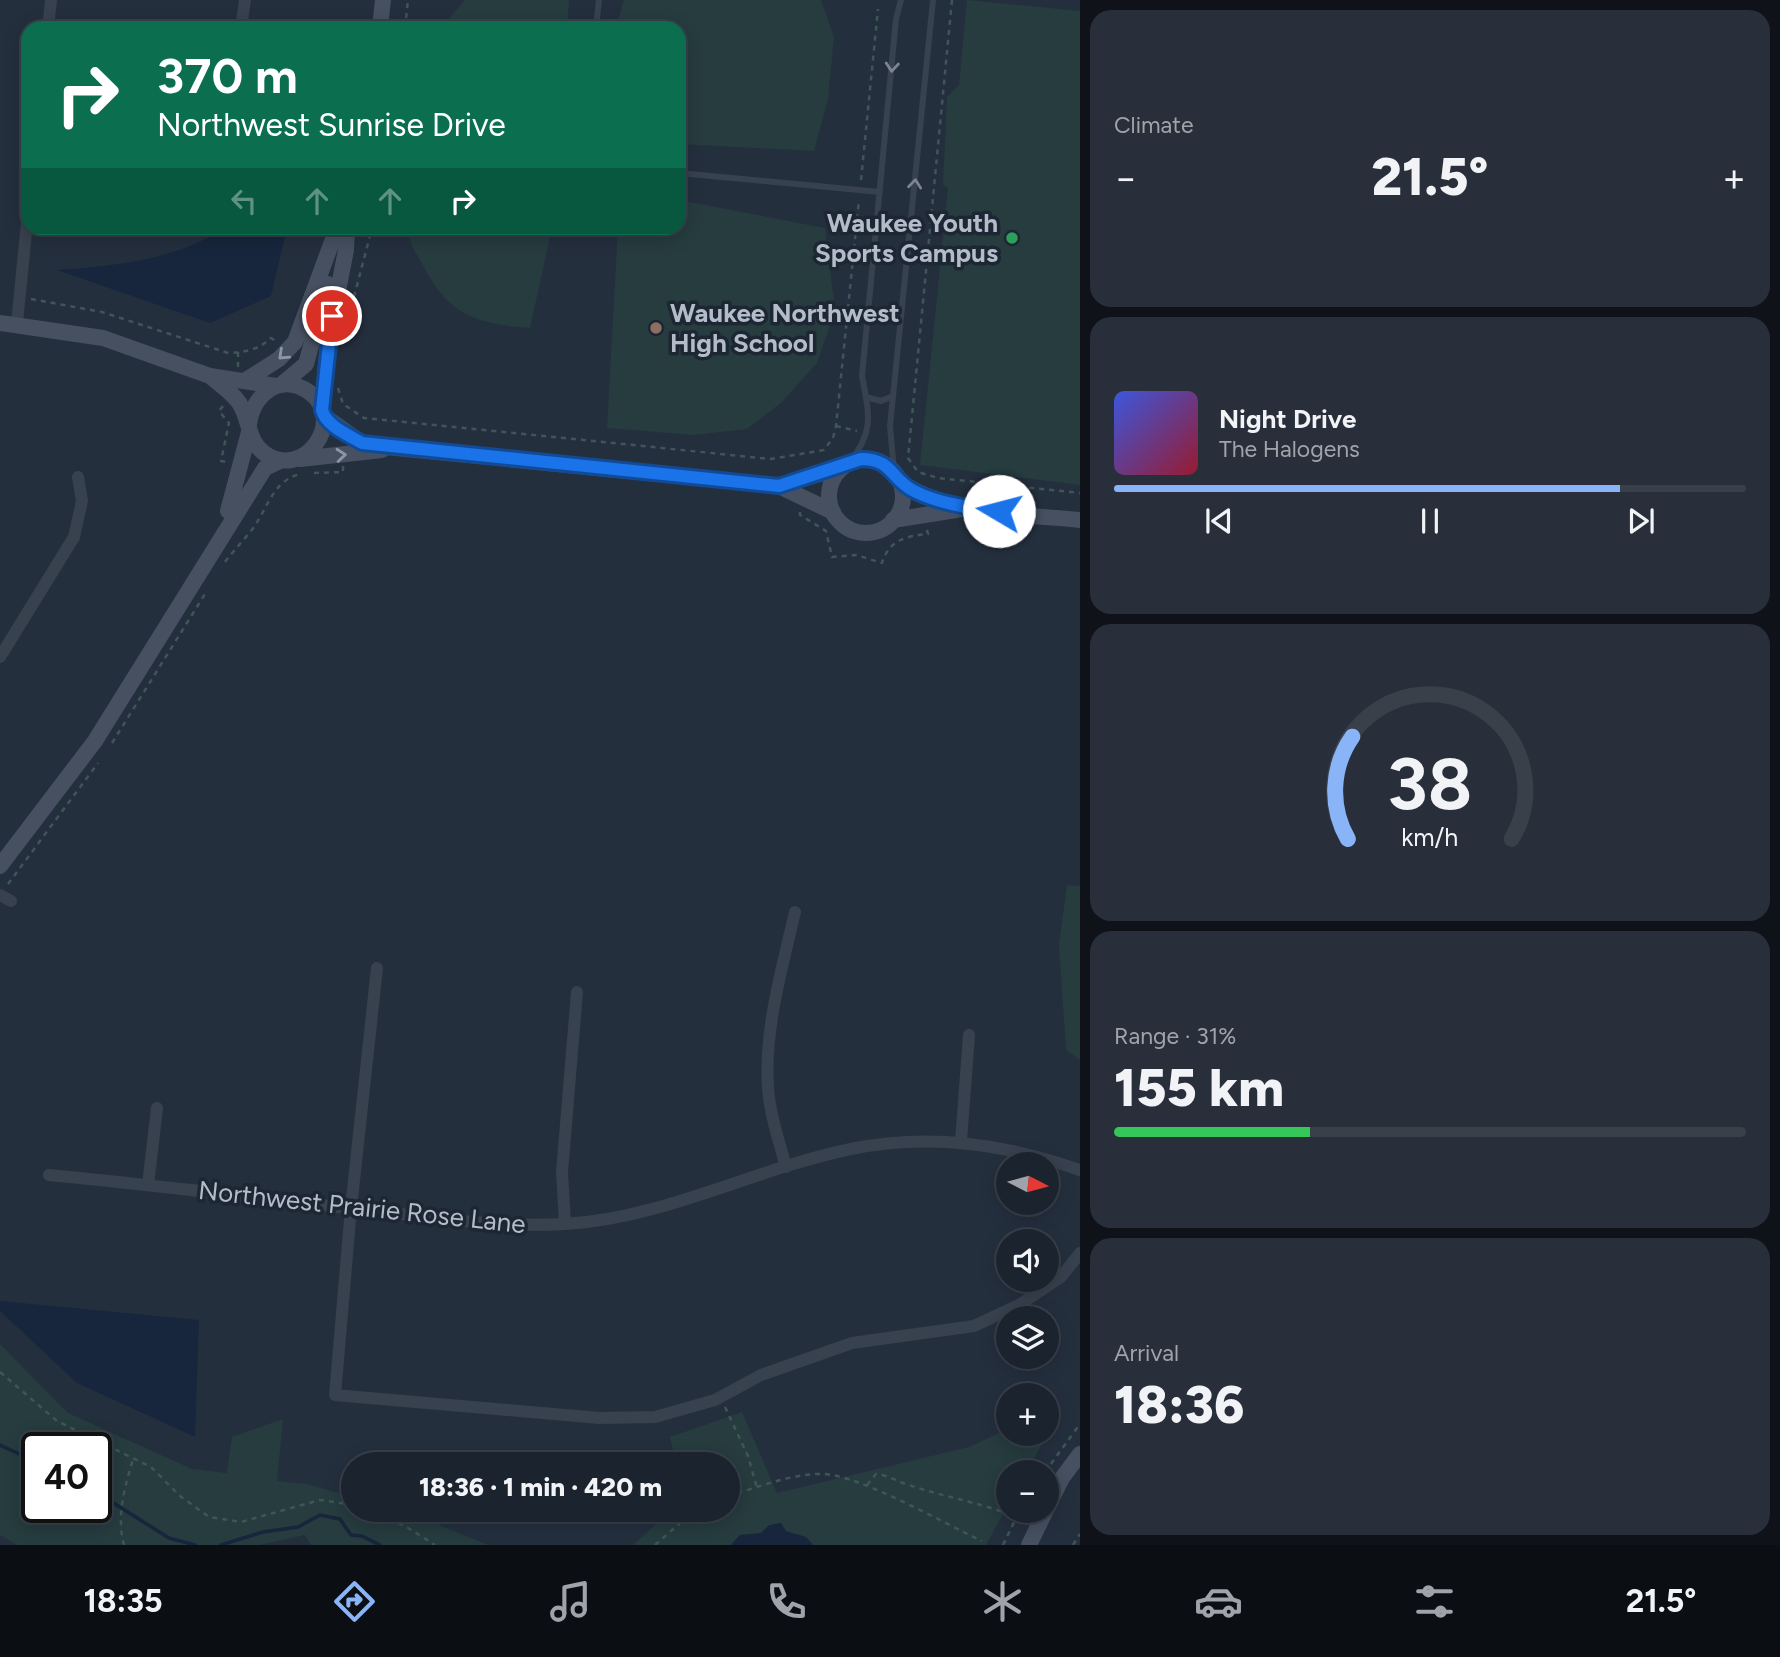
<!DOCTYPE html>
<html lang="en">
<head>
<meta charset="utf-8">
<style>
	:root { --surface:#1b232e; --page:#282f3a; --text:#f1f3f6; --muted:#a0a4aa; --line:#39404a; --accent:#8ab4f8 }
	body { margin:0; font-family:Figtree,sans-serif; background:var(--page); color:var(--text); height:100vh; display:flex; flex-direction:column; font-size:26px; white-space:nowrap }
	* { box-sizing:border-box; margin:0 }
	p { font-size:23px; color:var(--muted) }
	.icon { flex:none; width:38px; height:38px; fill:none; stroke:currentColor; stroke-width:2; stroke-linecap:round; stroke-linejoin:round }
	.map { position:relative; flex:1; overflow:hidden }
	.sheet { display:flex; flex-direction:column; gap:10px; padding:10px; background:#0f1319; width:700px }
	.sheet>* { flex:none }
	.guide { position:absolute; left:21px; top:21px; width:665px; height:214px; border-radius:21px; box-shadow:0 4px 18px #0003,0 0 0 2px var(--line); background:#0b6e4f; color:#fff; overflow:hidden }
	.needle { width:46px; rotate:96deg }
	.buttons { position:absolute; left:996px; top:1152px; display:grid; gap:14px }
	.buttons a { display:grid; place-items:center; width:63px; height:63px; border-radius:50%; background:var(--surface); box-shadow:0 4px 18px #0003,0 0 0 2px var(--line); font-size:35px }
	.speed { position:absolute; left:21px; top:1432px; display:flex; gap:14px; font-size:35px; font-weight:700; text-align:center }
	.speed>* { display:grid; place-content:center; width:91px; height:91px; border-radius:50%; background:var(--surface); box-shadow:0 4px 18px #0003,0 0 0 2px var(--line); line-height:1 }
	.speed .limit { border:4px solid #111; border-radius:10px; background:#fff; color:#111 }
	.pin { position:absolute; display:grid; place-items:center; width:60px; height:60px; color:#fff; margin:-30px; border:4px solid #fff; border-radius:50%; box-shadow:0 2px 7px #0007 }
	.me { position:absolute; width:77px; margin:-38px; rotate:278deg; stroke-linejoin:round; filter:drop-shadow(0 0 5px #0008) }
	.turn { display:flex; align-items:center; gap:24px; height:147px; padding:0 21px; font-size:32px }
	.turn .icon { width:91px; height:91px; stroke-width:2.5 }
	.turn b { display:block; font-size:49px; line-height:60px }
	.lanes { display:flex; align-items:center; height:66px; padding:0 21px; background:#0003; justify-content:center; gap:35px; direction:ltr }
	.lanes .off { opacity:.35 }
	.big { font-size:52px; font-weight:800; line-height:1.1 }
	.sheet .tile { flex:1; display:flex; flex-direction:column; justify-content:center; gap:10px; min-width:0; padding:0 24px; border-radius:21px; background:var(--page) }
	.sheet .dial { align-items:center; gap:0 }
	.dial svg { height:182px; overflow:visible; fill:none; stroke:var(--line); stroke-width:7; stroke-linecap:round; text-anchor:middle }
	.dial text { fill:var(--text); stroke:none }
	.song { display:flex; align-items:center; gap:21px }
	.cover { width:84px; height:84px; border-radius:10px; background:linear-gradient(135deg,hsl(230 70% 55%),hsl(350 70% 35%)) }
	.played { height:7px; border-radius:4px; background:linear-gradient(90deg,var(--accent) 80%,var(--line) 80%) }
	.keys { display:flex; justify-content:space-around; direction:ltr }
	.heat { display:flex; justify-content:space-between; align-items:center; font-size:38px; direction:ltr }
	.charge { height:10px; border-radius:5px; background:linear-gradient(90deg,#34c759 31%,var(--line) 0) }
	.trip { position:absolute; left:341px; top:1452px; width:399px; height:70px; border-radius:35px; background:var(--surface); box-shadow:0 4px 18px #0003,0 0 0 2px var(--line); font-weight:800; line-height:70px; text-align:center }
	.tabs { display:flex; height:112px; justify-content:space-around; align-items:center; background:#0b0e12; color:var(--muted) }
	.tabs .icon { width:49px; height:49px }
	.tabs .current { color:var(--accent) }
	.tabs b { font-size:32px; color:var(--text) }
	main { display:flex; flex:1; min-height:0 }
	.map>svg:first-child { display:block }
</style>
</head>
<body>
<main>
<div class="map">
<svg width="1080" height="1545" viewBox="0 0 1080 1545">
	<rect width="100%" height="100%" fill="#242f3e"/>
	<!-- green -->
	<path fill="#263c3f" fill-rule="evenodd" d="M465,0H569L567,28H441Z
		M624,0H821L834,37L828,99L814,151L679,144V28H616Z
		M967,0L1080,11V485L920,465L948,188L943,185L947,97L959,85Z
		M679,200L825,228L835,311L817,363L781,403L747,429L693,435L607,428L618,228H679Z
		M409,228H552L530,328C473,323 449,316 421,262C415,251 407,240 409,228Z
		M1067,885L1080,886V1060L1066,1050L1059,945Z
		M0,1344L68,1413L192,1469L227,1473L232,1437L283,1419L277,1481L307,1484L353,1497L354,1510H403L488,1545H311L305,1535L260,1545H17L0,1535ZM37,1447H96V1507H37Z
		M742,1412L777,1493L969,1447L1008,1429V1433H1026L1041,1446L1026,1472H1008V1505L986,1545H633L671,1510H728V1465H676L670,1437Z"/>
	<!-- water -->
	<path fill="#17263c" d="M225,228H287L271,296L210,323L57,270C116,266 175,260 225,228Z
		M0,1301L199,1320L195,1437L77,1383L0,1311Z
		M781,1523L786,1531L806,1537L813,1545H731L740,1535L761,1533L769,1525Z"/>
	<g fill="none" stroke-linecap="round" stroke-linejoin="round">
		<!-- stream -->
		<path stroke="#17263c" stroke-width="3.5" d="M0,1445L37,1462
			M96,1492L169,1538L195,1545
			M221,1545L263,1532L298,1527L320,1515L340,1519L351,1535L362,1536L380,1545"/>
		<!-- path -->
		<path stroke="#3f5557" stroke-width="2.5" stroke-dasharray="5 5" stroke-linecap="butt" d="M952,0L908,458L918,472L938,478L1080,493
			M405,28L408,0
			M861,180L878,9
			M31,299L102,312L228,353C246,352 258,350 271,338L277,342
			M349,316L372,228
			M238,367V352
			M338,388L343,404L364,418L771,459L824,450L833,438L836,426L859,200
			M223,406L219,411L229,423L221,461L226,462
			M836,426L857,431
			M314,473L343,472V466
			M800,512V515L826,531L832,557L856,555L882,563C889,540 906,536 928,534L927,530
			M225,562C234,550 245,539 254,527C268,507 273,481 300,474
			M112,743L205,594
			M8,884L98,763
			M0,1372L57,1421L151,1467L180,1496L209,1517L241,1522L320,1500L354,1505
			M725,1407L748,1456L757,1488
			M1045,1472L1080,1424
			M867,1485L876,1474C888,1475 896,1481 906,1484C943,1497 980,1502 1016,1517
			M728,1496C757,1488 792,1473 823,1474C860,1475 945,1524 982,1541
			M371,1510L405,1526L435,1545
			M124,1545C116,1517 125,1484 134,1457
			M655,1545L695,1510
			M1003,1545L1020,1510
			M1073,1545L1080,1534"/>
		<!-- lane -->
		<path stroke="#38414e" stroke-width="6" d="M596,28L599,0
			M679,173L880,192
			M866,397L881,401L893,396
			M849,463C875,431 869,414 862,376L896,19L901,0
			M894,471L890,426L933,0"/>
		<!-- street -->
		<path stroke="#38414e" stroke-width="12" d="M48,28L51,0
			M241,28L245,0
			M17,323L28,212
			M0,657L74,537L82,501L78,477
			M0,895L11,901
			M377,968L351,1208L335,1395L600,1418L655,1417L715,1400L761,1375L852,1343L974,1326L1019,1305L1061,1277L1080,1253
			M961,1141L969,1035
			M786,1167C779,1141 770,1115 768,1088C764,1029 782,969 795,912
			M49,1175C154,1185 259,1198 365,1210C431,1217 498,1228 565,1224C665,1218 754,1169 851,1149C930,1133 1005,1144 1080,1170
			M148,1185L157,1108
			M565,1224L562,1172L577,992"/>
		<!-- secondary -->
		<path stroke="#465061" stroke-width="16" d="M380,28L383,0
			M0,323L103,338L210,376L276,386
			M210,376C220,385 235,394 241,406C250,422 248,441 264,453C303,482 348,420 309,392C280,372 252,395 249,425
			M246,380L279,359L295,342L333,239L341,228
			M281,385L306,364L328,284
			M322,410L328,342L346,250L347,228
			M324,416L362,443L376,446L779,486L833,512
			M300,459L382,450
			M829 496a37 37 0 1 1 74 0a37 37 0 1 1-74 0Z
			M901,482C951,516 1022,514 1080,520
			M779,486L843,467
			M228,511L249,432
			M893,520L962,509
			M0,866L95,741L265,468L282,460
			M1046,1510L1062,1478L1080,1454
			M1029,1545L1046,1510"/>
	</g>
	<!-- one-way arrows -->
	<defs><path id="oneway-chevron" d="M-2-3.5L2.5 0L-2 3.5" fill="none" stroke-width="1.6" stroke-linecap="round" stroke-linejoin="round" transform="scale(1.75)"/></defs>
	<g stroke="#7c8592">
		<use href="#oneway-chevron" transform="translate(892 67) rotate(95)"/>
		<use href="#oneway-chevron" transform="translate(915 184) rotate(-84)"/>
	</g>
	<g stroke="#8e96a5">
		<use href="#oneway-chevron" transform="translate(283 355) rotate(137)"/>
		<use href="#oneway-chevron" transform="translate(341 455) rotate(-5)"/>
	</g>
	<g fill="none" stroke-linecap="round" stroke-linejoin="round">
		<defs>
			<path id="route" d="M332,316L322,410C326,426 349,435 362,443L779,486L861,459C893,459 890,479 914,491C939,504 971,508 999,511"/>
		</defs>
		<!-- route casing -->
		<use href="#route" stroke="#114b97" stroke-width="18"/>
		<!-- route -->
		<use href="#route" stroke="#1a73e8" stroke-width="12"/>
	</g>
	<!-- markers -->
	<circle fill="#2e9e5b" stroke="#1d2633" stroke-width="2.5" cx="1012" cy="238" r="7"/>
	<circle fill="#8d6e63" stroke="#1d2633" stroke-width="2.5" cx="656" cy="328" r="7"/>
	<g text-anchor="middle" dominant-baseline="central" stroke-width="7" stroke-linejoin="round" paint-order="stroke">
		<!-- poi labels -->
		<g font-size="26" font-weight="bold" fill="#b4bcc9" stroke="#1d2633" text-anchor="end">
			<text x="998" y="223">Waukee Youth<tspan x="998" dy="30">Sports Campus</tspan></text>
			<text x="670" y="313" text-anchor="start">Waukee Northwest<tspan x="670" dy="30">High School</tspan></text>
		</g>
		<!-- street labels -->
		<g font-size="26" fill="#b4bcc9" stroke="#1d2633">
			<text transform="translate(362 1207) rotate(6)">Northwest Prairie Rose Lane</text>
		</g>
	</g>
</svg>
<div class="buttons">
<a><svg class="needle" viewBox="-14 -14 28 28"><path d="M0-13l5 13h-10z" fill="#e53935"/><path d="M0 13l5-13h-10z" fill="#a0a4aa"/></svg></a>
<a><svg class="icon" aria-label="sound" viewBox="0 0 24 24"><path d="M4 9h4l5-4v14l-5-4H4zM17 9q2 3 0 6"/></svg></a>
<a><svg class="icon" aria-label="layers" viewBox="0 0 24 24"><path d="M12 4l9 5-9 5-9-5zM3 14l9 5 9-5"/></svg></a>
<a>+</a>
<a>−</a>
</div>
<div class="speed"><div class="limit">40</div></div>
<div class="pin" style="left:332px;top:316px;background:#d93025"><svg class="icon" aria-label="arrive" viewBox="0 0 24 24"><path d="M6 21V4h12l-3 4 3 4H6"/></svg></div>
<svg class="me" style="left:999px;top:511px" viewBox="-20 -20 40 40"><circle r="19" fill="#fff"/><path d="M0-13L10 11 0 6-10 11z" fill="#1a73e8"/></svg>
<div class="trip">18:36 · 1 min · 420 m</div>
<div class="guide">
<div class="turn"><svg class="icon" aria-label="right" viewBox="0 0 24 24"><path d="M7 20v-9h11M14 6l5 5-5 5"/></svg><div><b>370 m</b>Northwest Sunrise Drive</div></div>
<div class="lanes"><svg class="icon off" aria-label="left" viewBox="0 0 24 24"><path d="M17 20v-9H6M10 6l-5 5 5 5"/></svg><svg class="icon off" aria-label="ahead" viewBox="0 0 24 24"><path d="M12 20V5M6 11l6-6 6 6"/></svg><svg class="icon off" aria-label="ahead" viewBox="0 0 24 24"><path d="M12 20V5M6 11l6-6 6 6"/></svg><svg class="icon" aria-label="right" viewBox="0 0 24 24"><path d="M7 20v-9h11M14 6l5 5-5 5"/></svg></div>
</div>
</div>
<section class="sheet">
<div class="tile"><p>Climate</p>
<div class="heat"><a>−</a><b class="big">21.5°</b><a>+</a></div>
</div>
<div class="tile">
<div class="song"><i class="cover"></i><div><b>Night Drive</b><p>The Halogens</p></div></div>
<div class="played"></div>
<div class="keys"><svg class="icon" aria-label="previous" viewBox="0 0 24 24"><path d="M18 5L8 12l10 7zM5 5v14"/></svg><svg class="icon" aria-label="pause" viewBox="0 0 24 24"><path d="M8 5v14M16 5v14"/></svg><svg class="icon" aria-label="next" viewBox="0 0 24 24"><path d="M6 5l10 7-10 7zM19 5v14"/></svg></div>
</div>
<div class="tile dial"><svg viewBox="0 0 100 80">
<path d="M14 69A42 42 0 1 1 86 69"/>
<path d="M14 69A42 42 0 0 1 16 24" stroke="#8ab4f8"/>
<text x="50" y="56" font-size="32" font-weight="700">38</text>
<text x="50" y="72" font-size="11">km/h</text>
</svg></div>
<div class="tile"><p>Range · 31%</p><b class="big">155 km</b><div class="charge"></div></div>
<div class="tile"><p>Arrival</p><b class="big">18:36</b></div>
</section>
</main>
<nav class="tabs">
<b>18:35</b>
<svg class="icon current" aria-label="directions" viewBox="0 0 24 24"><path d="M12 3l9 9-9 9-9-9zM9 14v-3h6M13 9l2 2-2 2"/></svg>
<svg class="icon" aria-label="music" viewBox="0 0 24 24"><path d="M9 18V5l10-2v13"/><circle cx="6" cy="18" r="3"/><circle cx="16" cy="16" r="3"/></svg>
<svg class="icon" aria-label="phone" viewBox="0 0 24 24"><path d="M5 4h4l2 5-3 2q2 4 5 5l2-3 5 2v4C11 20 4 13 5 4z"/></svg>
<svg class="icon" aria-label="climate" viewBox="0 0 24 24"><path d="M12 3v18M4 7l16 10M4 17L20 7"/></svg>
<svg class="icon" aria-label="car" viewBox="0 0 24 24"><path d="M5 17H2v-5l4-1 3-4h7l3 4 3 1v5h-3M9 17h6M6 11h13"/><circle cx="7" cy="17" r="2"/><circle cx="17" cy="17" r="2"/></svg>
<svg class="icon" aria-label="filters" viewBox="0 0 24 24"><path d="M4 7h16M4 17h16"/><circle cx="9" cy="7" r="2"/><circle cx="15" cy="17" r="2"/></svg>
<b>21.5°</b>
</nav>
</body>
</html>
